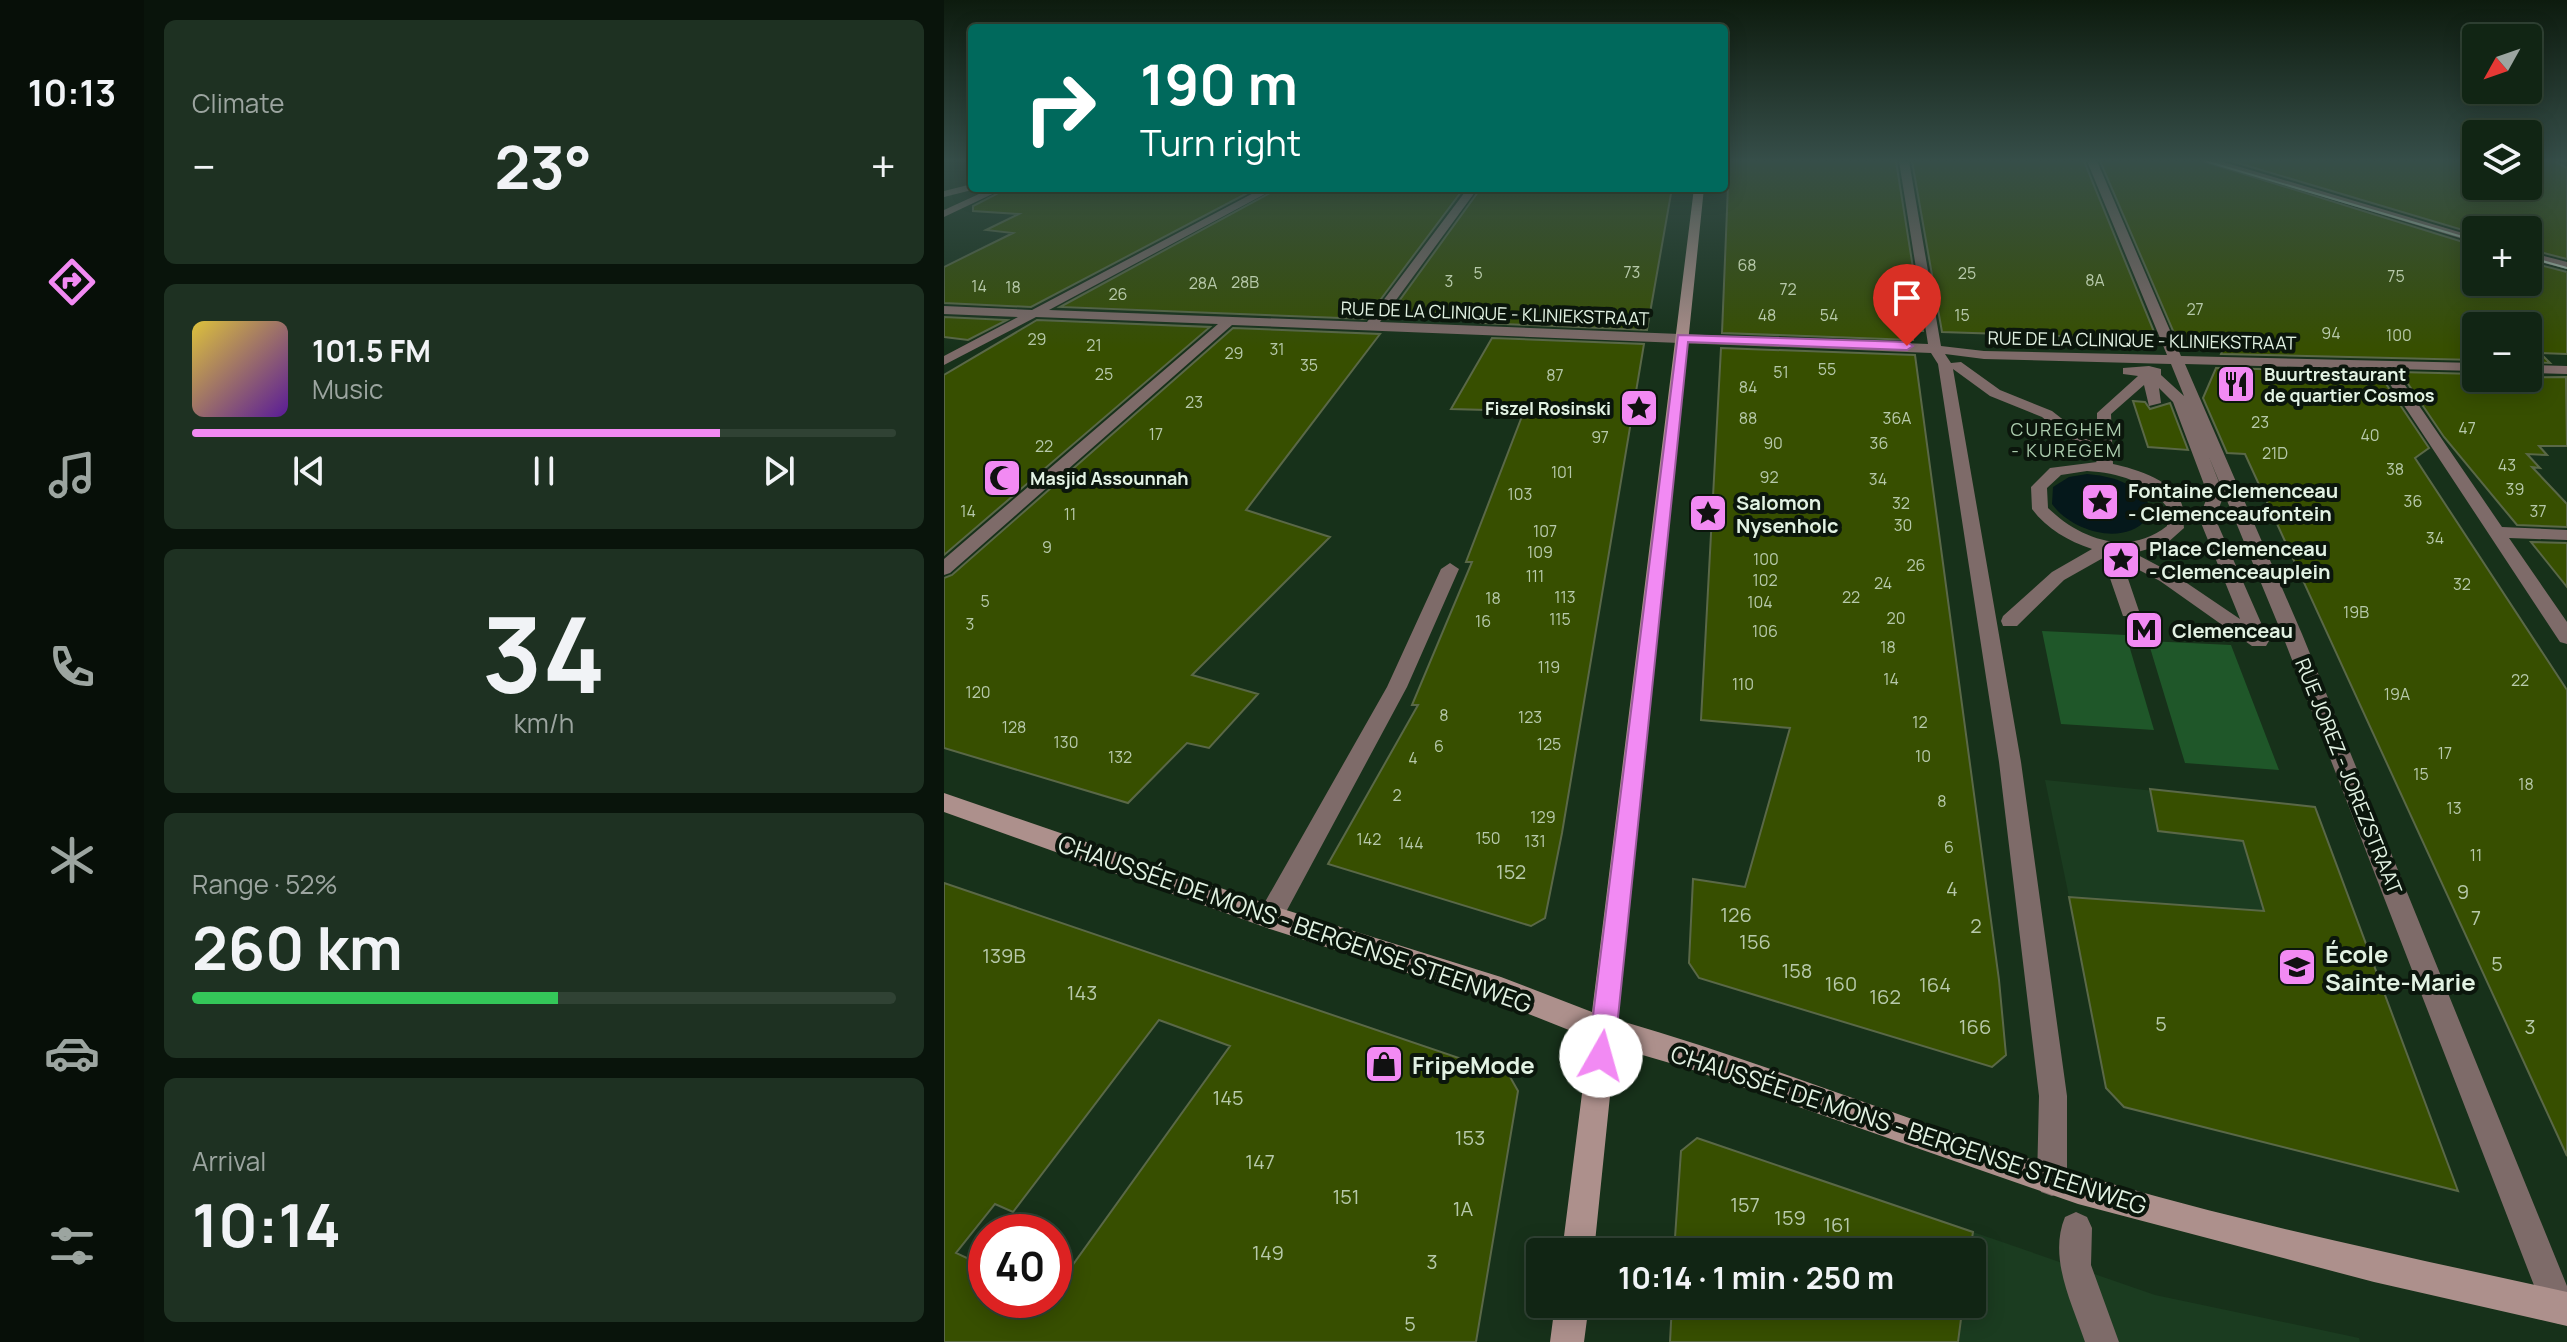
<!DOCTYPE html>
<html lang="en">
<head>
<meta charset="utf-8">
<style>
	:root { --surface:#112514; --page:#1e3122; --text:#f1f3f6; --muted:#9ca5a0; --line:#304234; --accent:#f28af3 }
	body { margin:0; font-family:Manrope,sans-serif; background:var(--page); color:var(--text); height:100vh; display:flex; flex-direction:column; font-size:30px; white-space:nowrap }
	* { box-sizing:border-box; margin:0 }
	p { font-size:26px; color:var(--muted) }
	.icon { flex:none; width:44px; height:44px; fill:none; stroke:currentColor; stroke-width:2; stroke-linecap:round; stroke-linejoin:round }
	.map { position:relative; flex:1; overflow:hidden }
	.panel { display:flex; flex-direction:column; gap:20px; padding:20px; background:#09140b; width:800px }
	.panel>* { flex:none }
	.hud { position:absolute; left:24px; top:24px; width:760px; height:168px; border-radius:8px; box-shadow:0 4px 20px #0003,0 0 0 2px var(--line); background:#00695c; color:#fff; overflow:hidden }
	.needle { width:52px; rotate:230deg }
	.fabs { position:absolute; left:1518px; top:24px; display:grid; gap:16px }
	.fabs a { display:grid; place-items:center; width:80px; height:80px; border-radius:8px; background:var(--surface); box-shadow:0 4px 20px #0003,0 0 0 2px var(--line); font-size:40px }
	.speed { position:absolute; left:24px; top:1214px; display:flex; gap:16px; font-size:40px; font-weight:700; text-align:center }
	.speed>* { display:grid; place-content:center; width:104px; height:104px; border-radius:50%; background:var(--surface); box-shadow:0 4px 20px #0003,0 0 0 2px var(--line); line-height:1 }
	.speed .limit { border:12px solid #d22; background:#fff; color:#111 }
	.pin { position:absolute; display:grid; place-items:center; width:68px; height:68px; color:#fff; margin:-82px -34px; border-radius:50% 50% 50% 0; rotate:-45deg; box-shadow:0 0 8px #0007 }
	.pin .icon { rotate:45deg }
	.me { position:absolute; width:88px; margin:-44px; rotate:7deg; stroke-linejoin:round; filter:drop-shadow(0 0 6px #0008) }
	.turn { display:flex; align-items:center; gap:28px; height:168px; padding:0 40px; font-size:36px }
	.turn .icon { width:104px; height:104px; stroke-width:2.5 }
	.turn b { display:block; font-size:56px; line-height:68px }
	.big { font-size:60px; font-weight:700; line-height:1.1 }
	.panel .tile { flex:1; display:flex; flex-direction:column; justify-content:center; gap:12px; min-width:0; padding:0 28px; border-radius:12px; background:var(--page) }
	.panel .dial { align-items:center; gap:0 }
	.dial b { font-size:104px; line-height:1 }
	.song { display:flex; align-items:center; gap:24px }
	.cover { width:96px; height:96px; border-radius:12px; background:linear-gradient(135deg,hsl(50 70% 55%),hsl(270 70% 35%)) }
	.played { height:8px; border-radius:4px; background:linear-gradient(90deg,var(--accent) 75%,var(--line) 75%) }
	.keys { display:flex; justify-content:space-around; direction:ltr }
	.heat { display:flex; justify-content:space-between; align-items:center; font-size:44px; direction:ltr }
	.charge { height:12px; border-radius:6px; background:linear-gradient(90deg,#34c759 52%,var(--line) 0) }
	.trip { position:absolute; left:582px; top:1238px; width:460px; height:80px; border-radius:8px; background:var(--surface); box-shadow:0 4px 20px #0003,0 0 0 2px var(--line); font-weight:700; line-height:80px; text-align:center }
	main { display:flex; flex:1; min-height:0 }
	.tabs { display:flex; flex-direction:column; width:144px; justify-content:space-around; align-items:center; background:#070f08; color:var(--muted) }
	.tabs .icon { width:56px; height:56px }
	.tabs .selected { color:var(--accent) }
	.tabs b { font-size:36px; color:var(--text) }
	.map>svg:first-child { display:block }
</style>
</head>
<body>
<main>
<nav class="tabs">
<b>10:13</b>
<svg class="icon selected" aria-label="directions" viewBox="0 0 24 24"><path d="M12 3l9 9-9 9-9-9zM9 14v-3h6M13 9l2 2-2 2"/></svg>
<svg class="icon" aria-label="music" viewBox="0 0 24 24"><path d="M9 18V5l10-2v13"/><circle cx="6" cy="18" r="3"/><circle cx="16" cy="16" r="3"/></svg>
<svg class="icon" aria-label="phone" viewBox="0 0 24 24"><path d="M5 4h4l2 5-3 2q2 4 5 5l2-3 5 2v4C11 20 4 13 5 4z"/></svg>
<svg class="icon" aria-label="climate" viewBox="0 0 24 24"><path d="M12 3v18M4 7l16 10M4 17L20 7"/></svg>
<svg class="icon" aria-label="car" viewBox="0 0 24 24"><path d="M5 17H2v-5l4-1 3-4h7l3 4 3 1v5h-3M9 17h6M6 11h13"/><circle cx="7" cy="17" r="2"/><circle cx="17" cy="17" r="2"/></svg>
<svg class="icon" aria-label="filters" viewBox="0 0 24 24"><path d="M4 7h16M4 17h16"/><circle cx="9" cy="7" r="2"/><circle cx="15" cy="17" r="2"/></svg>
</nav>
<section class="panel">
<div class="tile"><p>Climate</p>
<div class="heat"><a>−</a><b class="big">23°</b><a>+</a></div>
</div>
<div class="tile">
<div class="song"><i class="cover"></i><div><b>101.5 FM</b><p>Music</p></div></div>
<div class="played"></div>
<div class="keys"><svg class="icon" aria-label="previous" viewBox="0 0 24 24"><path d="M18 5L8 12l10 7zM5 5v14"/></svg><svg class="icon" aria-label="pause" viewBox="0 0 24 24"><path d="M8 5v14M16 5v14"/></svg><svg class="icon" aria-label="next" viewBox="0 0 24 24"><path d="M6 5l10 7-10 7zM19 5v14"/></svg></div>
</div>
<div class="tile dial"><b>34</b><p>km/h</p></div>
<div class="tile"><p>Range · 52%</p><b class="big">260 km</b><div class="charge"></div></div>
<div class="tile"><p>Arrival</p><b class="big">10:14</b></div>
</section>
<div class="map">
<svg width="1623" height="1342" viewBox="0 0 1623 1342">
	<rect width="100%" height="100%" fill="#17311a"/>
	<!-- built -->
	<path fill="#1b3c20" d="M1101,780L1371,807L1514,1191L1302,1139L1265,907L1125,897Z
		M1029,1232L1211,1295L1415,1338L1416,1342H1015L1019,1304H1028Z"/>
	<!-- green -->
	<path fill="#1f5729" d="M1098,631L1182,635L1210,730L1117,724Z
		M1204,641L1287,645L1335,770L1241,763Z"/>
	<!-- water -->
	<path fill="#05181b" d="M1143,474C1166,476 1191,482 1204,503L1203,519C1179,547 1127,531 1108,504L1109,487L1125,477Z"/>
	<!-- building -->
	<path fill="#374f00" stroke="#5a6847" stroke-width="2" fill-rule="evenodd" d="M785,161H952L979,331H968L969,340L778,333Z
		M968,161H1140L1213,339L998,332Z
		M1156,161H1258L1532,246V282H1584V262L1623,272V354L1596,353L1606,363L1584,362V326H1532V360L1277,354L1282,342L1233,340Z
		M1287,161H1532V186H1584V161H1610L1623,168V259L1584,249V230H1532V234Z
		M64,188H313L87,307L0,303V267L69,233L42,230L75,214L29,211V206Z
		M335,188H520L422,319L116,307Z
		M537,188H728L703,330L537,323L519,314L453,312L447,319H442Z
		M0,317L63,320L24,340L0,337Z
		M93,320L266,327L0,555V375Z
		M289,328L436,334L302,510L386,537L248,675L314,694L265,748L243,743L184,803L0,748V578L8,575Z
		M548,338L700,344L618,833L601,918L587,926L384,864L474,705H468L528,562H522L580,411L507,409Z
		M777,348L971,355L1055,980L1062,1055L1048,1067L755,978L745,963L749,879L801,887L846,728L757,720Z
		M1272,368L1434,372L1485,448L1471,458L1623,690V1156L1301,454L1283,453L1259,398Z
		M1456,372L1532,374V378L1622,377L1623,446H1595L1603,455L1583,454L1596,468L1588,467L1623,504V527L1573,525L1500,437Z
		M1189,401L1201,402L1206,409L1226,403L1244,450L1204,447Z
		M1587,542L1623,543V587Z
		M1206,789L1371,807L1514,1191L1180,1107L1162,1088L1125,897L1320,911L1299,841L1214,831Z
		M0,883L565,1075L574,1091L532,1342H0ZM215,1020L286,1046L110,1291V1300H42V1267L12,1253L51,1204L69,1212Z
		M753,1138L1029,1232L1026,1252H730L737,1151Z
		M728,1304H1019L1014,1342H726Z"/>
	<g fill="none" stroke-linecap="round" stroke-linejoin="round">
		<!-- street -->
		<path fill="#7e6b69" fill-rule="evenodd" d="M955,161H965L997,346L1040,351L1223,355L1143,161H1153L1237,356L1532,363V371L1450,369L1558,527L1623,530V540L1565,538L1623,622V644L1616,642L1436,369L1241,364L1358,634L1623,1286V1320L1615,1324L1603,1319L1338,634L1265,457L1280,495L1271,518L1325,641L1322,646H1308L1216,581L1178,561L1195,611L1193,616H1179L1159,558L1120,580L1073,626H1059L1057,621L1059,616L1108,572L1148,549C1124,541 1103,529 1088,509L1087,487L1106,468L1153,462L1098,417L1046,396L1009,369L1077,762L1123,1096V1181L1119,1192L1108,1196L1097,1192L1093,1181L1095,1096L1055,762L994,364L987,353L288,325L6,573L0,575V559L274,324L92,317L0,365V356L74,317L0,314V306L88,310L319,188H332L105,310L423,322L524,188H534L436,322L984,344ZM1001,354L1040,359L1227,364L1240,396L1217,375V369L1205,366L1179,368V374L1194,376L1153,413V446L1108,411L1056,390L1017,362L1007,363ZM1200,385L1205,406L1217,403L1215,388L1229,402L1264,495L1255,518L1296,619L1228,573L1190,553L1222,544L1240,528C1239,522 1241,514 1239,508C1233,481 1192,469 1169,464L1167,414ZM1143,471C1175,473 1202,481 1223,507V526C1184,557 1136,539 1104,508L1103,488L1117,475Z
			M1261,161H1276L1532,237V243Z
			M28,184L32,189L0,197V191Z
			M48,188H61L0,217V210Z
			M1584,252L1623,262V269L1584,259Z
			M1584,365L1623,366V374L1584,373Z
			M506,563L515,569L463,687L335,925L326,929L317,925L313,917L317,909L443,687L497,569Z
			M1132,1212L1143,1217L1148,1228L1147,1265L1175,1342H1141C1128,1303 1104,1258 1121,1217Z"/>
		<!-- secondary -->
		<path fill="#ad908c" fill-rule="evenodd" d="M750,188H760L674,1020C829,1065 979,1127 1134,1174C1294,1222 1460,1256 1623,1292V1326L1430,1282L1134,1204L743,1068L671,1047L650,1252H618L645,1038L557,1003L326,929L0,812V793L326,905L557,977L648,1012Z
			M611,1304H645L640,1342H606Z"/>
		<!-- tram -->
		<path stroke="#b9cbbb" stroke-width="2" d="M1261,161L1532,241
			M1584,257L1623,268"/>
	</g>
	<!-- sky -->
	<linearGradient id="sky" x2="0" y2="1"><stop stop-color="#0d1b0e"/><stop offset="0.46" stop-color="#364e49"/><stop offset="1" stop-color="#364e49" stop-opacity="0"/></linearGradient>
	<rect width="1623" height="349" fill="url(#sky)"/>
	<!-- route -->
	<path fill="#f28af3" stroke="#9d5a9e" stroke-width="2" d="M734,335L963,342L969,346L963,350L744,342L670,1056L666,1065L657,1069L648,1065L644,1056Z"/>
	<!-- icons -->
	<defs>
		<symbol id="restaurant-square" viewBox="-11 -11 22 22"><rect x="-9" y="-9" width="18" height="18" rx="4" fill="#f28af3" stroke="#0b160c"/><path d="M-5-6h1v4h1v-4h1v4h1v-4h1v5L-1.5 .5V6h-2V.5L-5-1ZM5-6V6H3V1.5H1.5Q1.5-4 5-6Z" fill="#111"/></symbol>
		<symbol id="sight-square" viewBox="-11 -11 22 22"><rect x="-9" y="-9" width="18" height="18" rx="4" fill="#f28af3" stroke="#0b160c"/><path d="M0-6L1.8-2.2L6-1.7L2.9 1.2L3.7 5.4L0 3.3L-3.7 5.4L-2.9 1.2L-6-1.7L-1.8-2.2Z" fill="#111"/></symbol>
		<symbol id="mosque-square" viewBox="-11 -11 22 22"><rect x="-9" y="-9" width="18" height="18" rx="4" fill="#f28af3" stroke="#0b160c"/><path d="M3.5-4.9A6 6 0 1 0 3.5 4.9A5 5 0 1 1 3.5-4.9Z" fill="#111"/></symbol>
		<symbol id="metro-square" viewBox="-11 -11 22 22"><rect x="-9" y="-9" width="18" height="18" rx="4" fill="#f28af3" stroke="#0b160c"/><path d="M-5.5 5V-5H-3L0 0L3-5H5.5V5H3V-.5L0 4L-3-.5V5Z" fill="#111"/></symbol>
		<symbol id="school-square" viewBox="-11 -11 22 22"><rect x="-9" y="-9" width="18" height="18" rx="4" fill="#f28af3" stroke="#0b160c"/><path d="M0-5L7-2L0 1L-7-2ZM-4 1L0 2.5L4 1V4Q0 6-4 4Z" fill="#111"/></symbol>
		<symbol id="shop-square" viewBox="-11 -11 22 22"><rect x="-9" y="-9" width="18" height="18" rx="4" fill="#f28af3" stroke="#0b160c"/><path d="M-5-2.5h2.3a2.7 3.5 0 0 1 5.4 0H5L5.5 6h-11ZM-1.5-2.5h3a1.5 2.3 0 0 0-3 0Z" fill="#111"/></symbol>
	</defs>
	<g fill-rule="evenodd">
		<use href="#restaurant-square" x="1270" y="362" width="44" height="44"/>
		<use href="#sight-square" x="673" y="386" width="44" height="44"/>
		<use href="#mosque-square" x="36" y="456" width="44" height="44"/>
		<use href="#sight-square" x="1134" y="480" width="44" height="44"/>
		<use href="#sight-square" x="742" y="491" width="44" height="44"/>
		<use href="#sight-square" x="1155" y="538" width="44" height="44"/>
		<use href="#metro-square" x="1178" y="608" width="44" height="44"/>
		<use href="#school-square" x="1331" y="945" width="44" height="44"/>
		<use href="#shop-square" x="418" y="1042" width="44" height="44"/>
	</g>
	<g text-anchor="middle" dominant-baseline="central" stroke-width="8" stroke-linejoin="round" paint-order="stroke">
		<!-- number labels -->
		<g font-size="16" fill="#b7c9aa">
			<text x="803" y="265">68</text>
			<text x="688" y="272">73</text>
			<text x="534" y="273">5</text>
			<text x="1023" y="273">25</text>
			<text x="1452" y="276">75</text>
			<text x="1151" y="280">8A</text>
			<text x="505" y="281">3</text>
			<text x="301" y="282">28B</text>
			<text x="259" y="283">28A</text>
			<text x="35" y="286">14</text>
			<text x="69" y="287">18</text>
			<text x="844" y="289">72</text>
			<text x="174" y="294">26</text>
			<text x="1251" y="309">27</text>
			<text x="823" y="315">48</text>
			<text x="885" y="315">54</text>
			<text x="1018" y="315">15</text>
			<text x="1387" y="333">94</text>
			<text x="1455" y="335">100</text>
			<text x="93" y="339">29</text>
			<text x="150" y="345">21</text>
			<text x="333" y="349">31</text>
			<text x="290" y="353">29</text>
			<text x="365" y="365">35</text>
			<text x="883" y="369">55</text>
			<text x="837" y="372">51</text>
			<text x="160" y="374">25</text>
			<text x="611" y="375">87</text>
			<text x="804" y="387">84</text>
			<text x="250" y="402">23</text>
			<text x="804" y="418">88</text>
			<text x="953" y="418">36A</text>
			<text x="1316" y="422">23</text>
			<text x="1523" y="428">47</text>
			<text x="212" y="434">17</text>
			<text x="1426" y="435">40</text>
			<text x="656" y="437">97</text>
			<text x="829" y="443">90</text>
			<text x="935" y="443">36</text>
			<text x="100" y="446">22</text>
			<text x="1331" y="453">21D</text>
			<text x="1563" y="465">43</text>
			<text x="1451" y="469">38</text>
			<text x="618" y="472">101</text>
			<text x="825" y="477">92</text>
			<text x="934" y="479">34</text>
			<text x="1571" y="489">39</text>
			<text x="576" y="494">103</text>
			<text x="1469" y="501">36</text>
			<text x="957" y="503">32</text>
			<text x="24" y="511">14</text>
			<text x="1594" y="511">37</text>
			<text x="126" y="514">11</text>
			<text x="959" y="525">30</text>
			<text x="601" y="531">107</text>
			<text x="1491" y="538">34</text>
			<text x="103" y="547">9</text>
			<text x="596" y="552">109</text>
			<text x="822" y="559">100</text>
			<text x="972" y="565">26</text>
			<text x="591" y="576">111</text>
			<text x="821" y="580">102</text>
			<text x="939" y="583">24</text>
			<text x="1518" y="584">32</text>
			<text x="621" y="597">113</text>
			<text x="907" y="597">22</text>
			<text x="549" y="598">18</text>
			<text x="41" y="601">5</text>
			<text x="816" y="602">104</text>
			<text x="1412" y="612">19B</text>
			<text x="952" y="618">20</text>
			<text x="616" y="619">115</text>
			<text x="539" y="621">16</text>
			<text x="26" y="624">3</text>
			<text x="821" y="631">106</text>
			<text x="944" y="647">18</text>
			<text x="605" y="667">119</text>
			<text x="947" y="679">14</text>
			<text x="1576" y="680">22</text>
			<text x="799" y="684">110</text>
			<text x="34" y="692">120</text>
			<text x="1453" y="694">19A</text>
			<text x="500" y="715">8</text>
			<text x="586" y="717">123</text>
			<text x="976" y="722">12</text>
			<text x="70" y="727">128</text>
			<text x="122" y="742">130</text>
			<text x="605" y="744">125</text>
			<text x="495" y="746">6</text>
			<text x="1501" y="753">17</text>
			<text x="979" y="756">10</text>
			<text x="176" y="757">132</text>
			<text x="469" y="758">4</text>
			<text x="1477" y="774">15</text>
			<text x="1582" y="784">18</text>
			<text x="453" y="795">2</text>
			<text x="998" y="801">8</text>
			<text x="1510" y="808">13</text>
			<text x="599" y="817">129</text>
			<text x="544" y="838">150</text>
			<text x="425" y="839">142</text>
			<text x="591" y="841">131</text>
			<text x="467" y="843">144</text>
			<text x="1005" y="847">6</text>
			<text x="1532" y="855">11</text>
		</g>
		<!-- far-street labels -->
		<g font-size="18" fill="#e2f2e3" stroke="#0b160c">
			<text transform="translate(551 313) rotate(2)">RUE DE LA CLINIQUE - KLINIEKSTRAAT</text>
			<text transform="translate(1198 340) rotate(1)">RUE DE LA CLINIQUE - KLINIEKSTRAAT</text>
		</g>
		<!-- far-poi labels -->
		<g font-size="18" font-weight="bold" fill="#e2f2e3" stroke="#0b160c" text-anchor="start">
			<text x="1320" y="374">Buurtrestaurant<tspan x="1320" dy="21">de quartier Cosmos</tspan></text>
			<text x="667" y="408" text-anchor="end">Fiszel Rosinski</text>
			<text x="86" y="478">Masjid Assounnah</text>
		</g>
		<!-- far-neighbourhood labels -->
		<g font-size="18" letter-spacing="2" fill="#acccae" stroke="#0b160c">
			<text x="1123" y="429">CUREGHEM<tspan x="1123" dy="21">- KUREGEM</tspan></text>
		</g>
		<!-- poi labels -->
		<g font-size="20" font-weight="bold" fill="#e2f2e3" stroke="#0b160c" text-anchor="start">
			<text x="1184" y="490">Fontaine Clemenceau<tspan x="1184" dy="23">- Clemenceaufontein</tspan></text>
			<text x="792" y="502">Salomon<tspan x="792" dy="23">Nysenholc</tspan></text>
			<text x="1205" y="548">Place Clemenceau<tspan x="1205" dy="23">- Clemenceauplein</tspan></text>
			<text x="1228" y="630">Clemenceau</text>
		</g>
		<!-- street labels -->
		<g font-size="20" fill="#e2f2e3" stroke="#0b160c">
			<text transform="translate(1405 776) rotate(68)">RUE JOREZ - JOREZSTRAAT</text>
		</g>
		<!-- near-number labels -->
		<g font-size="20" fill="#b7c9aa">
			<text x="567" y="871">152</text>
			<text x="1008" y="888">4</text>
			<text x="1519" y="891">9</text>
			<text x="792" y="914">126</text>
			<text x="1532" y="917">7</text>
			<text x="1032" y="925">2</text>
			<text x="811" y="941">156</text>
			<text x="60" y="955">139B</text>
			<text x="1553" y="963">5</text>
			<text x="853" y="970">158</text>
			<text x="897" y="983">160</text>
			<text x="991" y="984">164</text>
			<text x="138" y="992">143</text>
			<text x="941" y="996">162</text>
			<text x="1217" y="1023">5</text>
			<text x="1031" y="1026">166</text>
			<text x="1586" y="1026">3</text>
			<text x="284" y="1097">145</text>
			<text x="526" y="1137">153</text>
			<text x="316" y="1161">147</text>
			<text x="402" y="1196">151</text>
			<text x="801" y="1204">157</text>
			<text x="519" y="1208">1A</text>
			<text x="846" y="1217">159</text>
			<text x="893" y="1224">161</text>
			<text x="324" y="1252">149</text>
			<text x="488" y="1261">3</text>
			<text x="466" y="1323">5</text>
		</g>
		<!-- near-street labels -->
		<g font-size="24" fill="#e2f2e3" stroke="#0b160c">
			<text transform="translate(351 923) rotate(19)">CHAUSSÉE DE MONS - BERGENSE STEENWEG</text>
			<text transform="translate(965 1129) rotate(18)">CHAUSSÉE DE MONS - BERGENSE STEENWEG</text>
		</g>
		<!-- near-poi labels -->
		<g font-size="24" font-weight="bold" fill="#e2f2e3" stroke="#0b160c" text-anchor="start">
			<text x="1381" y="953">École<tspan x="1381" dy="28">Sainte-Marie</tspan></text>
			<text x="468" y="1064">FripeMode</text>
		</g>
	</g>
</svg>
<div class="fabs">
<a><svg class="needle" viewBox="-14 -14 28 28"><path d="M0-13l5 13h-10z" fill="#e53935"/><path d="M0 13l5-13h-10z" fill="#9ca5a0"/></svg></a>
<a><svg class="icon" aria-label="layers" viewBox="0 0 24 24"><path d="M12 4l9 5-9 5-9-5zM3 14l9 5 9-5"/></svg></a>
<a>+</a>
<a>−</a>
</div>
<div class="speed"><div class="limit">40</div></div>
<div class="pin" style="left:963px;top:346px;background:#d93025"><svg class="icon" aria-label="arrive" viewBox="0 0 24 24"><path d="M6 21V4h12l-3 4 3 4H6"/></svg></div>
<svg class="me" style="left:657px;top:1056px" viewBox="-20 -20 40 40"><circle r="19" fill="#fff"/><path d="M0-13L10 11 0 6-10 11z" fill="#f28af3"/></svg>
<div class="trip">10:14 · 1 min · 250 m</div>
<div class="hud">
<div class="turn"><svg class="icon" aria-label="right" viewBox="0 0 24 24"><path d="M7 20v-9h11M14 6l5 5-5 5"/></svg><div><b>190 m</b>Turn right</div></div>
</div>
</div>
</main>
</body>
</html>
